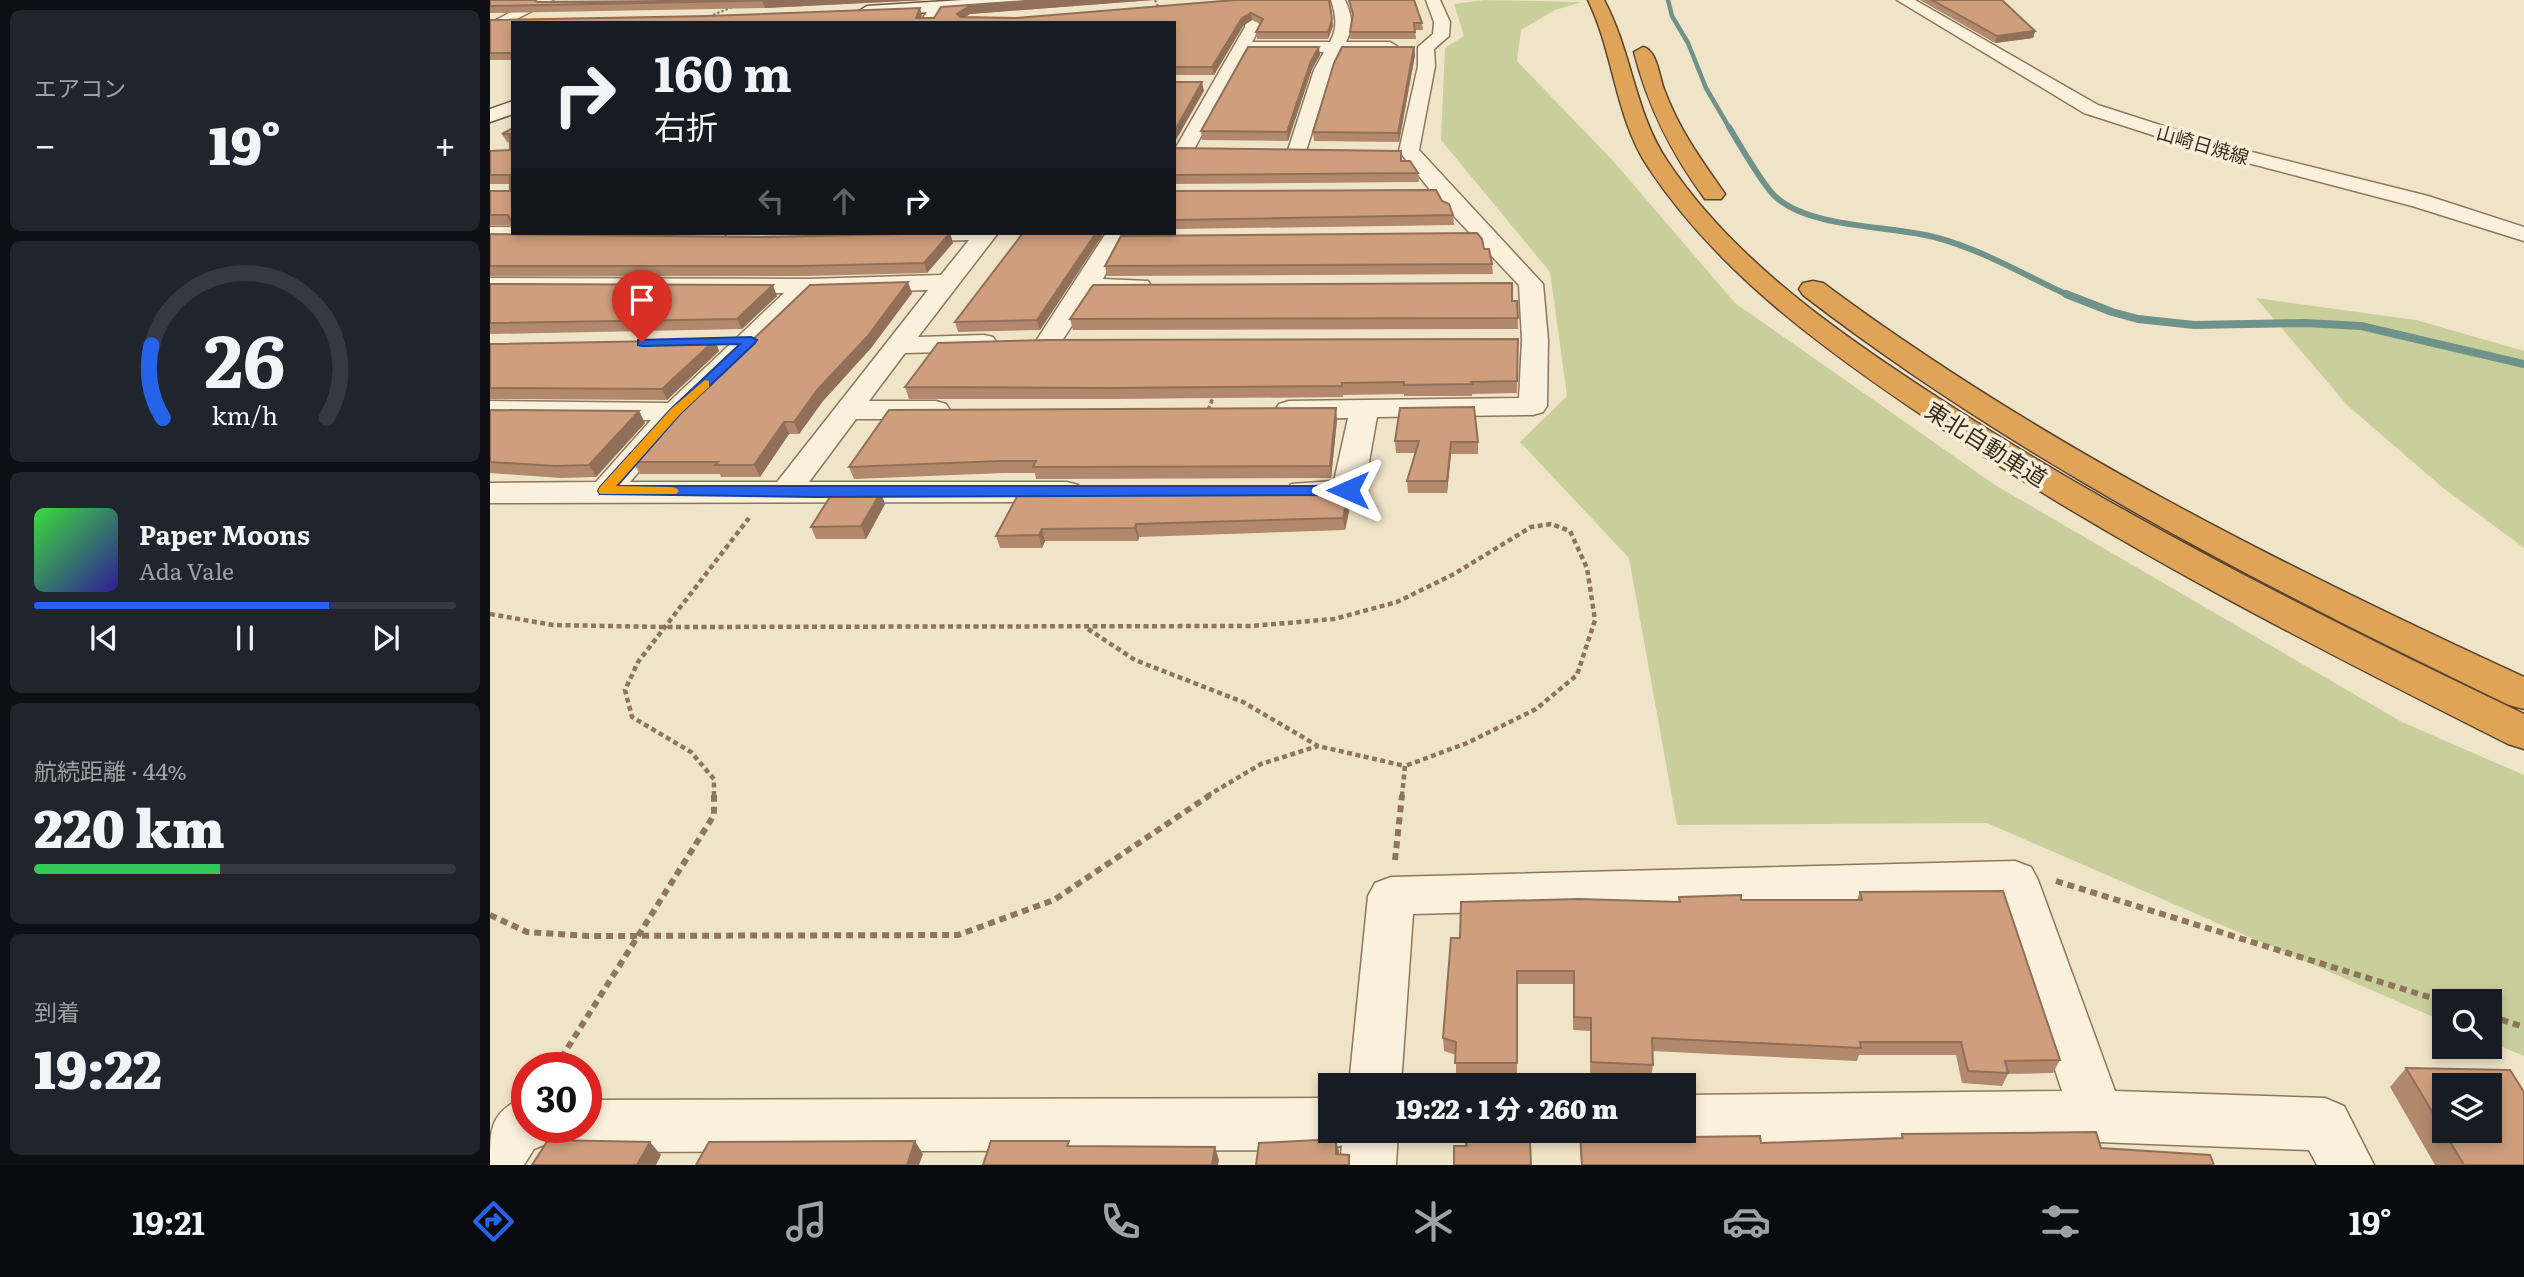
<!DOCTYPE html>
<html lang="ja">
<head>
<meta charset="utf-8">
<style>
	:root { --surface:#171b24; --page:#20242c; --text:#f1f3f6; --muted:#9ea1a6; --line:#363941; --accent:#2563eb }
	body { margin:0; font-family:Literata,"Noto Sans JP",serif; background:var(--page); color:var(--text); height:100vh; display:flex; flex-direction:column; font-size:26px; white-space:nowrap }
	* { box-sizing:border-box; margin:0 }
	p { font-size:23px; color:var(--muted) }
	.icon { flex:none; width:38px; height:38px; fill:none; stroke:currentColor; stroke-width:2; stroke-linecap:round; stroke-linejoin:round }
	.map { position:relative; flex:1; overflow:hidden }
	.sheet { display:flex; flex-direction:column; gap:10px; padding:10px; background:#0d0f14; width:490px }
	.sheet>* { flex:none }
	.guide { position:absolute; left:21px; top:21px; width:665px; height:214px; border-radius:0px; box-shadow:0 4px 10px #0003; background:#171b24; color:var(--text); overflow:hidden }
	.tools { position:absolute; left:1942px; top:989px; display:grid; gap:14px }
	.tools a { display:grid; place-items:center; width:70px; height:70px; border-radius:0px; background:var(--surface); box-shadow:0 4px 10px #0003; font-size:35px }
	.speed { position:absolute; left:21px; top:1052px; display:flex; gap:14px; font-size:35px; font-weight:700; text-align:center }
	.speed>* { display:grid; place-content:center; width:91px; height:91px; border-radius:50%; background:var(--surface); box-shadow:0 4px 10px #0003; line-height:1 }
	.speed .limit { border:10px solid #d22; background:#fff; color:#111 }
	.pin { position:absolute; display:grid; place-items:center; width:60px; height:60px; color:#fff; margin:-72px -30px; border-radius:50% 50% 50% 0; rotate:-45deg; box-shadow:0 0 7px #0007 }
	.pin .icon { rotate:45deg }
	.me { position:absolute; width:77px; margin:-38px; rotate:270deg; stroke-linejoin:round; filter:drop-shadow(0 0 5px #0008) }
	.turn { display:flex; align-items:center; gap:24px; height:147px; padding:0 28px; font-size:32px }
	.turn .icon { width:91px; height:91px; stroke-width:2.5 }
	.turn b { display:block; font-size:49px; line-height:60px }
	.lanes { display:flex; align-items:center; height:66px; padding:0 28px; background:#0003; justify-content:center; gap:35px; direction:ltr }
	.lanes .off { opacity:.35 }
	.big { font-size:52px; font-weight:800; line-height:1.1 }
	.sheet .tile { flex:1; display:flex; flex-direction:column; justify-content:center; gap:10px; min-width:0; padding:0 24px; border-radius:10px; background:var(--page) }
	.sheet .dial { align-items:center; gap:0 }
	.dial svg { height:182px; overflow:visible; fill:none; stroke:var(--line); stroke-width:7; stroke-linecap:round; text-anchor:middle }
	.dial text { fill:var(--text); stroke:none }
	.song { display:flex; align-items:center; gap:21px }
	.cover { width:84px; height:84px; border-radius:10px; background:linear-gradient(135deg,hsl(120 70% 55%),hsl(250 70% 35%)) }
	.played { height:7px; border-radius:4px; background:linear-gradient(90deg,var(--accent) 70%,var(--line) 70%) }
	.keys { display:flex; justify-content:space-around; direction:ltr }
	.heat { display:flex; justify-content:space-between; align-items:center; font-size:38px; direction:ltr }
	.charge { height:10px; border-radius:5px; background:linear-gradient(90deg,#34c759 44%,var(--line) 0) }
	.trip { position:absolute; left:828px; top:1073px; width:378px; height:70px; border-radius:0px; background:var(--surface); box-shadow:0 4px 10px #0003; font-weight:800; line-height:70px; text-align:center }
	.dock { display:flex; height:112px; justify-content:space-around; align-items:center; background:#090b0e; color:var(--muted) }
	.dock .icon { width:49px; height:49px }
	.dock .on { color:var(--accent) }
	.dock b { font-size:32px; color:var(--text) }
	main { display:flex; flex:1; min-height:0 }
	.map>svg:first-child { display:block }
</style>
</head>
<body>
<main>
<section class="sheet">
<div class="tile"><p>エアコン</p>
<div class="heat"><a>−</a><b class="big">19°</b><a>+</a></div>
</div>
<div class="tile dial"><svg viewBox="0 0 100 80">
<path d="M14 69A42 42 0 1 1 86 69"/>
<path d="M14 69A42 42 0 0 1 9 37" stroke="#2563eb"/>
<text x="50" y="56" font-size="32" font-weight="700">26</text>
<text x="50" y="72" font-size="11">km/h</text>
</svg></div>
<div class="tile">
<div class="song"><i class="cover"></i><div><b>Paper Moons</b><p>Ada Vale</p></div></div>
<div class="played"></div>
<div class="keys"><svg class="icon" aria-label="previous" viewBox="0 0 24 24"><path d="M18 5L8 12l10 7zM5 5v14"/></svg><svg class="icon" aria-label="pause" viewBox="0 0 24 24"><path d="M8 5v14M16 5v14"/></svg><svg class="icon" aria-label="next" viewBox="0 0 24 24"><path d="M6 5l10 7-10 7zM19 5v14"/></svg></div>
</div>
<div class="tile"><p>航続距離 · 44%</p><b class="big">220 km</b><div class="charge"></div></div>
<div class="tile"><p>到着</p><b class="big">19:22</b></div>
</section>
<div class="map">
<svg width="2034" height="1165" viewBox="0 0 2034 1165">
	<rect width="100%" height="100%" fill="#f0e4c8"/>
	<!-- green -->
	<path fill="#c9cf9b" d="M994,0L1092,2L1065,10L1031,30L1027,61L1125,163L1245,303L1505,485L1912,722L2034,775V1056L2000,1042V1001H1955V1022L1497,823L1187,825L1139,558L1030,442L1077,396L1060,272L951,140L955,48L974,36L964,4Z
		M1766,298L1926,320L2034,351V548L1952,487L1857,405Z"/>
	<g fill="none" stroke-linecap="round" stroke-linejoin="round">
		<!-- stream-far2 -->
		<path stroke="#6f938a" stroke-width="4.5" d="M1178,0L1182,16L1198,43L1216,88L1240,129"/>
		<!-- stream-far1 -->
		<path stroke="#6f938a" stroke-width="6" d="M1239,127C1249,143 1274,188 1287,198C1323,229 1402,225 1448,238C1495,251 1536,276 1580,296"/>
		<!-- stream -->
		<path stroke="#6f938a" stroke-width="8" d="M1576,294L1622,312L1648,319L1704,325L1815,323L1871,326L2034,364"/>
		<defs>
			<path id="street" d="M44,0H63L17,24L12,26L4,21Z
				M751,0H765C772,17 771,26 762,42H840C848,27 846,16 841,0H855C862,16 864,27 856,42H900L908,47L900,52H851L842,70L815,154H801L798,150L824,70L834,52H757L702,153H688L685,149L755,27V13Z
				M936,0H950L960,22L959,36L944,49L945,66L929,150L1053,284L1058,340L1057,406L1053,412L1043,415L887,417L874,490L869,497L812,501L801,498L796,491L801,484L844,481L858,418L799,419L789,416L785,410L789,404L799,401L1029,398L1032,340L1029,285L945,196L909,151L928,66V47L943,34L944,22Z
				M1407,0H1425L1608,105L1726,143L1938,196L2034,227V241L1922,206L1712,151L1594,113Z
				M446,4L453,8L446,23H430L441,5Z
				M0,227H23V233H233L235,236L232,241L224,243L0,241Z
				M403,233H508L428,337L494,335L503,337L507,343L503,349L494,351L415,353L379,401H446L456,404L460,410L456,416L446,419H366L319,482H577L588,485L593,492L588,499L577,502L0,503V483L106,482L161,420L0,419V401L178,403L294,293L0,292V278L316,279L451,275L479,240L413,242L405,240ZM438,290L287,482H140L195,418L323,293Z
				M616,233H638L613,279L658,281L661,286L658,291L603,293L568,347L559,349L550,347L546,341Z
				M1525,861L1541,867L1548,880L1625,1091L1835,1098L1854,1106L1884,1165H1827L1819,1150L1607,1142L1194,1147L1175,1139L1171,1130H1194V1095L1572,1091L1509,899L923,914L911,1085H859L878,896L885,883L901,877Z
				M840,1098V1130H908L906,1165H850L852,1145L840,1150L96,1152L77,1144L69,1127H96V1100Z
				M28,1100H37V1127H64L56,1144L44,1149L34,1165H0C0,1130 0,1115 28,1100Z"/>
			<path id="secondary" d="M473,0H558L550,5L377,16L369,11L377,6Z
				M23,101V114L0,122V109Z"/>
			<path id="highway" d="M1098,0H1114C1142,52 1145,114 1178,162C1244,261 1351,335 1450,399C1636,520 1834,618 2034,714V749L2018,744C1821,645 1623,544 1439,420C1335,350 1228,273 1158,167C1125,117 1124,53 1098,0Z
				M1153,47C1167,50 1169,76 1174,89C1188,128 1211,160 1235,194L1231,199H1215C1181,153 1158,107 1144,52Z
				M1323,281L1333,283C1548,443 1790,565 2034,677V709L2019,705C1774,587 1529,461 1313,295L1309,289L1313,283Z"/>
		</defs>
		<!-- street casing -->
		<use href="#street" stroke="#8d765c" stroke-width="3"/>
		<!-- secondary casing -->
		<use href="#secondary" stroke="#6f573f" stroke-width="3"/>
		<!-- highway casing -->
		<use href="#highway" stroke="#5b4430" stroke-width="3"/>
		<!-- path-far3 -->
		<path stroke="#8d765c" stroke-width="2" stroke-dasharray="2.5 2" stroke-linecap="butt" d="M665,0L669,8
			M223,15L242,7"/>
		<!-- path-far2 -->
		<path stroke="#8d765c" stroke-width="3.5" stroke-dasharray="4.5 2.5" stroke-linecap="butt" d="M718,410L724,395"/>
		<!-- path-far1 -->
		<path stroke="#8d765c" stroke-width="4.5" stroke-dasharray="5 3.5" stroke-linecap="butt" d="M0,614L63,625L174,627L761,626L844,619L907,602L964,574L1041,527L1061,524L1080,531L1097,568L1105,620L1087,675L1046,709L977,743L915,766
			M598,629L645,660L753,702L828,746L915,766L912,796
			M224,796V779L201,752L142,717L135,690L148,662L259,518
			M717,796L771,764L828,746"/>
		<!-- path -->
		<path stroke="#8d765c" stroke-width="6" stroke-dasharray="7 5" stroke-linecap="butt" d="M905,860L912,795
			M1566,881L1955,1002
			M0,915L37,932L98,936L468,935L564,900L720,795
			M2000,1016L2034,1027
			M65,1068L224,815V795"/>
		<!-- street -->
		<use href="#street" fill="#faf1dc" fill-rule="evenodd"/>
		<!-- secondary -->
		<use href="#secondary" fill="#faf1dc" fill-rule="evenodd"/>
		<!-- highway -->
		<use href="#highway" fill="#e0a458" fill-rule="evenodd"/>
	</g>
	<!-- wall -->
	<path fill="#b2896c" d="M0,0L48,2L435,0L275,8L0,13Z
		M549,0H663L480,14L475,17L526,18L745,0L842,19L843,26L838,39H767L766,32L770,24L762,20L753,26L724,75H684V23H23V60H0V20L432,15L431,18H444Z
		M858,0H924L932,23L933,30H925L926,39H860V32L863,17Z
		M1430,0H1512L1545,31L1543,38L1505,43Z
		M924,47L925,55L909,142L824,141L823,132Z
		M830,55L822,69L798,141L712,140L711,131Z
		M23,128V225H0V191H20V184H0V151L20,150V143L17,142L12,134Z
		M684,148L912,161L928,173L929,182L684,184Z
		M684,191L952,201L963,215L964,225L684,229Z
		M460,233L463,243L437,273L316,276H0V234L272,237Z
		M533,233H614L550,330L468,332L465,322Z
		M994,249L1002,264L1003,274L617,276L615,266Z
		M0,284L287,296L252,329L0,334Z
		M422,293L381,348L333,401L309,434H299L270,477H231L230,474H150L143,462Z
		M1028,318V329L583,330L580,319Z
		M1028,339L1027,393L982,394V396H914V394L853,395V397L621,399H419L415,387Z
		M225,340L229,351L177,400L0,399V344Z
		M0,410L149,411L155,423L106,477L71,478L0,473Z
		M847,420L841,478L546,479L545,473H514L364,479L359,467Z
		M905,441L988,442V454H961L957,493H918L917,481L925,453H906Z
		M859,490L861,502L855,530L649,537L648,541H555L552,548H510L506,536L530,491Z
		M395,504L376,539H326L321,527Z
		M1370,892L1570,1060L1563,1073L1518,1074L1512,1086L1472,1083L1466,1055H1369L1367,1061L1162,1051L1163,1065L1161,1078L1100,1075V1031L1083,1030V984H1027V1076H966V1055L954,1051L953,1038L970,938L1188,902L1189,897L1251,900H1367Z
		M1916,1068L2034,1165H1945L1900,1087Z
		M974,1130L1018,1140L1041,1165L975,1146Z
		M1090,1133L1196,1137L1271,1143L1411,1138L1412,1134L1611,1148L1724,1165H1091L1090,1145Z"/>
	<!-- shaded-wall -->
	<path fill="#916f58" d="M297,0H435L275,8L272,1Z
		M571,0H663L480,14L469,22L467,14L478,7Z
		M430,8L432,15L429,23L426,18Z
		M761,13L762,20L753,26L724,75L722,67L752,18Z
		M842,19L843,26L838,39V32Z
		M1545,31L1543,38L1505,43L1507,36Z
		M829,47L830,55L822,69L798,141L797,132L821,61Z
		M924,47L925,55L909,142L908,133Z
		M712,82L714,91L686,140L684,141V132Z
		M460,233L463,243L437,273L434,263Z
		M606,233H614L550,330L547,320Z
		M418,282L422,293L381,348L333,401L309,434L304,422L328,389Z
		M283,285L287,296L252,329L247,319Z
		M225,340L229,351L177,400L172,389Z
		M846,408L847,420L841,478L840,466Z
		M149,411L155,423L106,477L99,465Z
		M294,422L299,434L270,477L264,465Z
		M961,442V454L957,493V481Z
		M859,490L861,502L855,530L853,518Z
		M391,492L395,504L376,539L371,526Z
		M646,524L649,537L648,541L645,528Z
		M552,529L555,541L552,548L549,535Z
		M846,1139L849,1152L848,1165L846,1154Z
		M425,1141L433,1154L429,1165H417Z
		M160,1142L171,1155L166,1165H147Z
		M725,1147L729,1160L728,1165H722Z"/>
	<!-- building -->
	<path fill="#cf9f7d" stroke="#916f58" stroke-width="2" fill-rule="evenodd" d="M0,0H44L48,2L297,0L0,6Z
		M549,0H571L478,7L467,14L470,17L526,18L745,0H839L842,19L838,32H766L773,19L761,13L752,18L722,67H684V23H23V53H0V20L218,16L430,8L426,18H444L451,7Z
		M859,0H924L932,23H924L925,32H860L863,14Z
		M1442,0H1512L1545,31L1507,36Z
		M758,47H829L821,61L797,132L711,131Z
		M852,47H924L908,133L823,132L844,63Z
		M684,82H712L684,132Z
		M23,128V221H21L18,215H0V191H20V175H0V151L20,150V134H12Z
		M684,148L911,151V161H920L928,173L684,175Z
		M946,190L952,201L959,204L963,215L684,220V191Z
		M460,233L434,263L312,266H0V234L272,237Z
		M533,233H606L547,320L465,322Z
		M987,233L992,239L994,249H999L1002,264L615,266L631,236Z
		M418,282L377,337L328,389L304,422H294L264,465H225L228,462H143L191,408L320,285Z
		M1022,283V301H1027L1028,318L580,319L603,285Z
		M0,284L283,285L247,319L0,323Z
		M1028,339L1027,381L981,382L982,384L914,385V382L852,383V386L618,388L415,387L448,343L556,340Z
		M225,340L172,389L0,388V344Z
		M984,407L988,442H961L957,481H917L929,441H905L910,408Z
		M846,408L840,466L543,467L546,461H511L359,467L399,410Z
		M0,410L149,411L99,465L65,466L0,462Z
		M859,490L853,518L646,524L645,528L552,529L549,535L506,536L530,491Z
		M343,492H391L371,526L321,527Z
		M1513,891L1570,1060L1515,1061L1518,1073L1478,1071L1471,1042H1370L1371,1048L1162,1038L1163,1065L1101,1062V1018L1084,1017V971H1027V1063H965L966,1042L953,1038L961,938H970L971,902L1089,899L1190,902L1189,897L1251,895V900H1372L1370,892Z
		M1916,1068L2020,1070L2034,1092V1165H1974ZM1955,1085H2000V1130H1955Z
		M974,1130H1018V1140H1040L1041,1165H964V1146H977Z
		M1183,1132L1196,1137L1270,1136L1271,1143L1413,1138L1412,1134L1606,1132L1611,1148L1720,1155L1724,1165H1092L1090,1133Z
		M846,1139V1154L859,1155V1165H766L769,1143Z
		M58,1140L160,1142L147,1165H42Z
		M425,1141L417,1165H206L219,1142Z
		M501,1141H579L577,1146L725,1147L722,1165H493Z"/>
	<!-- route -->
	<path fill="#2563eb" stroke="#184099" stroke-width="2" d="M261,337L267,340L265,343L190,414L127,486H858L865,490L858,495L323,497L110,494L108,491L110,487L181,409L250,344L152,346L148,345V340Z"/>
	<!-- slow -->
	<path fill="#f59e0b" d="M215,380L219,381V387L190,414L126,486L181,487L186,488L189,491L186,494H110L108,491L110,487L181,409Z"/>
	<g text-anchor="middle" dominant-baseline="central" stroke-width="7" stroke-linejoin="round" paint-order="stroke">
		<!-- far-street labels -->
		<g font-size="19" fill="#3d2e20" stroke="#f7eed8">
			<text transform="translate(1713 144) rotate(16)">山崎日焼線</text>
		</g>
		<!-- street labels -->
		<g font-size="23" fill="#3d2e20" stroke="#f7eed8">
			<text transform="translate(1497 443) rotate(32)">東北自動車道</text>
		</g>
	</g>
</svg>
<div class="tools">
<a><svg class="icon" aria-label="search" viewBox="0 0 24 24"><circle cx="10" cy="10" r="6"/><path d="M15 15l6 6"/></svg></a>
<a><svg class="icon" aria-label="layers" viewBox="0 0 24 24"><path d="M12 4l9 5-9 5-9-5zM3 14l9 5 9-5"/></svg></a>
</div>
<div class="speed"><div class="limit">30</div></div>
<div class="pin" style="left:152px;top:342px;background:#d93025"><svg class="icon" aria-label="arrive" viewBox="0 0 24 24"><path d="M6 21V4h12l-3 4 3 4H6"/></svg></div>
<svg class="me" style="left:858px;top:490px" viewBox="-20 -20 40 40"><path d="M0-17L14 15 0 8-14 15z" fill="#2563eb" stroke="#fff" stroke-width="4"/></svg>
<div class="trip">19:22 · 1 分 · 260 m</div>
<div class="guide">
<div class="turn"><svg class="icon" aria-label="right" viewBox="0 0 24 24"><path d="M7 20v-9h11M14 6l5 5-5 5"/></svg><div><b>160 m</b>右折</div></div>
<div class="lanes"><svg class="icon off" aria-label="left" viewBox="0 0 24 24"><path d="M17 20v-9H6M10 6l-5 5 5 5"/></svg><svg class="icon off" aria-label="ahead" viewBox="0 0 24 24"><path d="M12 20V5M6 11l6-6 6 6"/></svg><svg class="icon" aria-label="right" viewBox="0 0 24 24"><path d="M7 20v-9h11M14 6l5 5-5 5"/></svg></div>
</div>
</div>
</main>
<nav class="dock">
<b>19:21</b>
<svg class="icon on" aria-label="directions" viewBox="0 0 24 24"><path d="M12 3l9 9-9 9-9-9zM9 14v-3h6M13 9l2 2-2 2"/></svg>
<svg class="icon" aria-label="music" viewBox="0 0 24 24"><path d="M9 18V5l10-2v13"/><circle cx="6" cy="18" r="3"/><circle cx="16" cy="16" r="3"/></svg>
<svg class="icon" aria-label="phone" viewBox="0 0 24 24"><path d="M5 4h4l2 5-3 2q2 4 5 5l2-3 5 2v4C11 20 4 13 5 4z"/></svg>
<svg class="icon" aria-label="climate" viewBox="0 0 24 24"><path d="M12 3v18M4 7l16 10M4 17L20 7"/></svg>
<svg class="icon" aria-label="car" viewBox="0 0 24 24"><path d="M5 17H2v-5l4-1 3-4h7l3 4 3 1v5h-3M9 17h6M6 11h13"/><circle cx="7" cy="17" r="2"/><circle cx="17" cy="17" r="2"/></svg>
<svg class="icon" aria-label="filters" viewBox="0 0 24 24"><path d="M4 7h16M4 17h16"/><circle cx="9" cy="7" r="2"/><circle cx="15" cy="17" r="2"/></svg>
<b>19°</b>
</nav>
</body>
</html>
